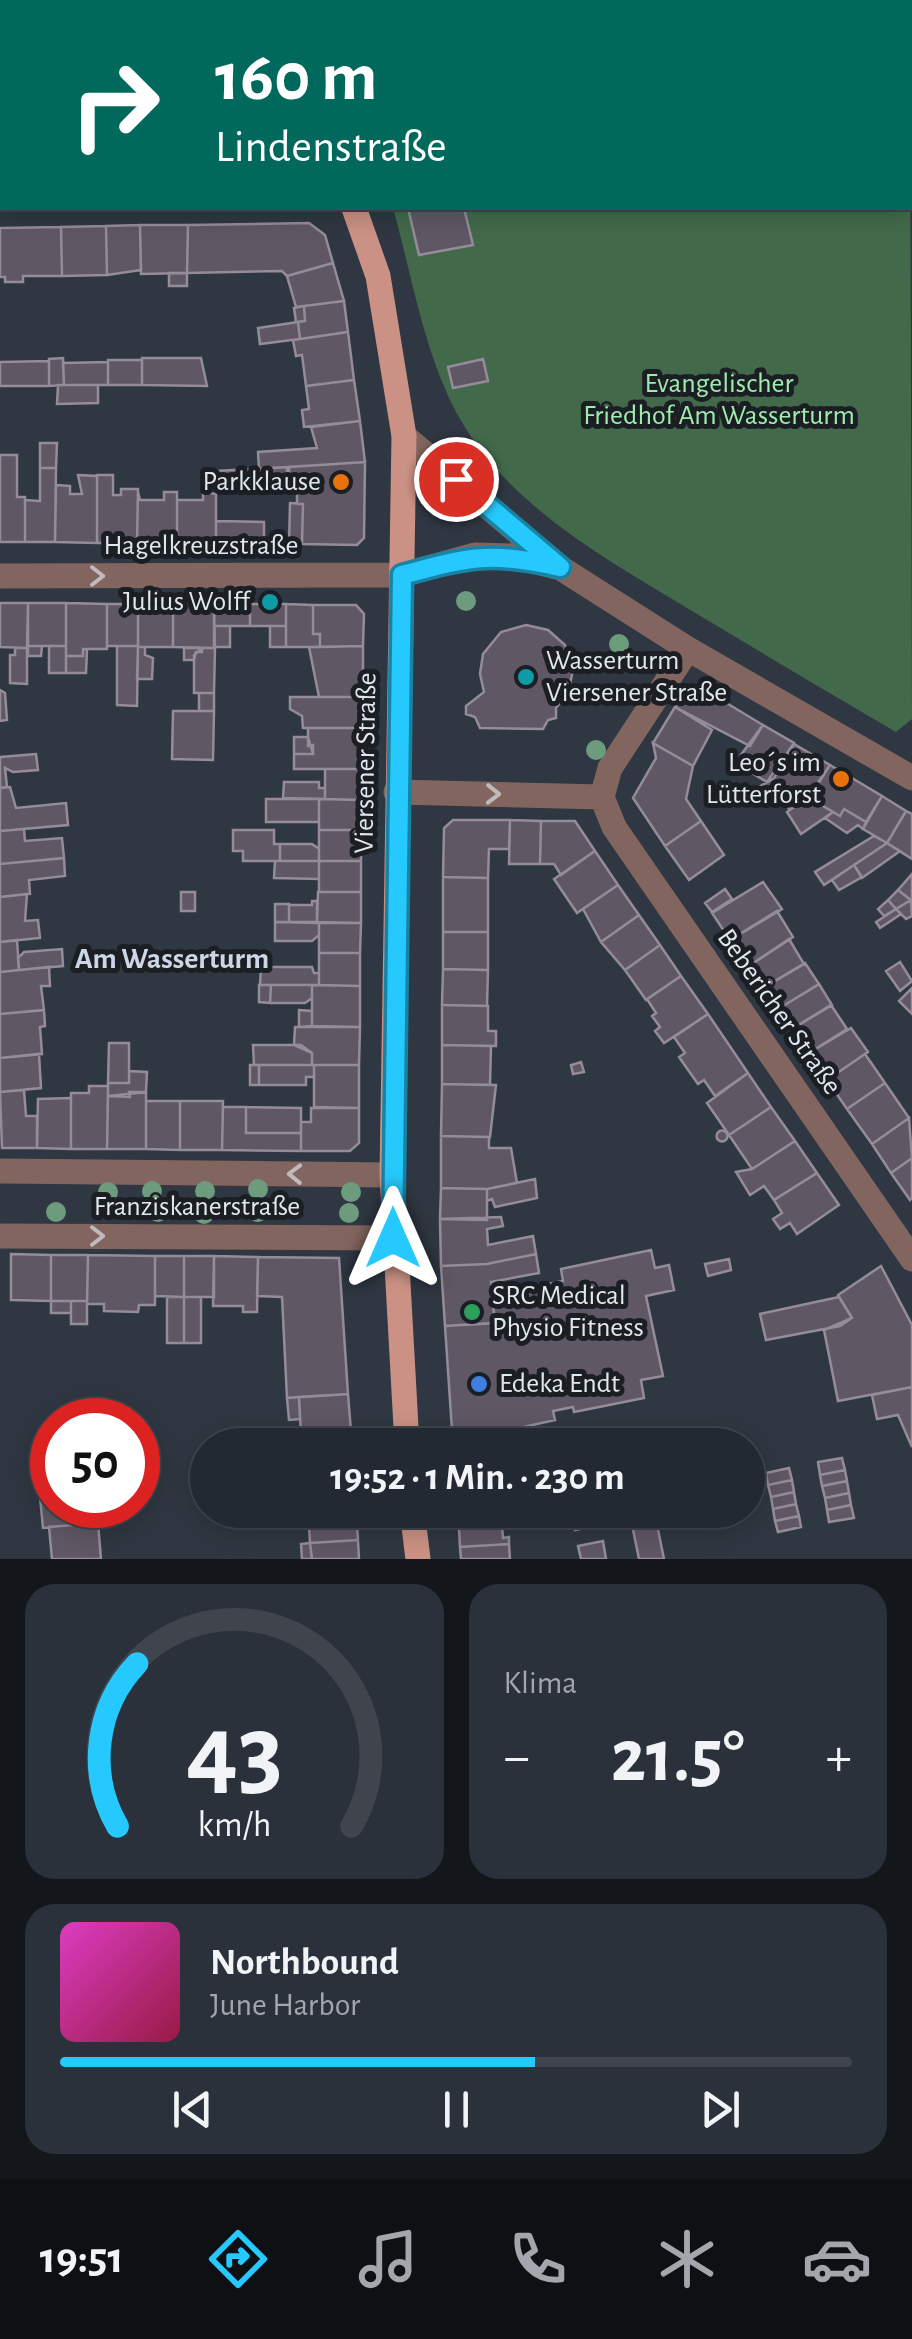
<!DOCTYPE html>
<html lang="de">
<head>
<meta charset="utf-8">
<style>
	:root { --surface:#232932; --page:#2b313a; --text:#f1f3f6; --muted:#a3a6ac; --line:#40454d; --accent:#26c9fe }
	body { margin:0; font-family:"Alegreya Sans",sans-serif; background:var(--page); color:var(--text); height:100vh; display:flex; flex-direction:column; font-size:38px; white-space:nowrap }
	* { box-sizing:border-box; margin:0 }
	p { font-size:32px; color:var(--muted) }
	.icon { flex:none; width:55px; height:55px; fill:none; stroke:currentColor; stroke-width:2; stroke-linecap:round; stroke-linejoin:round }
	.map { position:relative; height:1559px; overflow:hidden }
	.panel { display:flex; flex-direction:column; gap:25px; padding:25px; background:#13171c; flex:1 }
	.panel>* { flex:none }
	.guide { position:absolute; left:0px; top:0px; width:912px; height:210px; box-shadow:0 5px 25px #0003,0 0 0 2px var(--line); background:#00695c; color:#fff; overflow:hidden }
	.speed { position:absolute; left:30px; top:1398px; display:flex; gap:20px; font-size:50px; font-weight:700; text-align:center }
	.speed>* { display:grid; place-content:center; width:130px; height:130px; border-radius:50%; background:var(--surface); box-shadow:0 5px 25px #0003,0 0 0 2px var(--line); line-height:1 }
	.speed .limit { border:15px solid #d22; background:#fff; color:#111 }
	.pin { position:absolute; display:grid; place-items:center; width:85px; height:85px; color:#fff; margin:-42px; border:5px solid #fff; border-radius:50%; box-shadow:0 2px 10px #0007 }
	.me { position:absolute; width:110px; margin:-55px; rotate:0deg; stroke-linejoin:round; filter:drop-shadow(0 0 8px #0008) }
	.turn { display:flex; align-items:center; gap:35px; height:210px; padding:0 50px; font-size:45px }
	.turn .icon { width:130px; height:130px; stroke-width:2.5 }
	.turn b { display:block; font-size:70px; line-height:85px }
	.big { font-size:75px; font-weight:600; line-height:1.1 }
	.panel .tile { flex:1; display:flex; flex-direction:column; justify-content:center; gap:15px; min-width:0; padding:0 35px; border-radius:30px; background:var(--page) }
	.panel .dial { align-items:center; gap:0 }
	.dial svg { height:260px; overflow:visible; fill:none; stroke:var(--line); stroke-width:7; stroke-linecap:round; text-anchor:middle }
	.dial text { fill:var(--text); stroke:none }
	.song { display:flex; align-items:center; gap:30px }
	.cover { width:120px; height:120px; border-radius:15px; background:linear-gradient(135deg,hsl(310 70% 55%),hsl(340 70% 35%)) }
	.played { height:10px; border-radius:5px; background:linear-gradient(90deg,var(--accent) 60%,var(--line) 60%) }
	.keys { display:flex; justify-content:space-around; direction:ltr }
	.heat { display:flex; justify-content:space-between; align-items:center; font-size:55px; direction:ltr }
	.panel .tiles { flex:1; display:grid; gap:25px; grid-template-columns:1fr 1fr }
	.tile:last-child { grid-column:span 2 }
	.trip { position:absolute; left:190px; top:1428px; width:575px; height:100px; border-radius:50px; background:var(--surface); box-shadow:0 5px 25px #0003,0 0 0 2px var(--line); font-weight:600; line-height:100px; text-align:center }
	.dock { display:flex; height:160px; justify-content:space-around; align-items:center; background:#0e1014; color:var(--muted) }
	.dock .icon { width:70px; height:70px }
	.dock .selected { color:var(--accent) }
	.dock b { font-size:45px; color:var(--text) }
	.map>svg:first-child { display:block }
</style>
</head>
<body>
<div class="map">
<svg width="912" height="1559" viewBox="0 0 912 1559">
	<rect width="100%" height="100%" fill="#2f3742"/>
	<!-- green -->
	<path fill="#426a4a" d="M308,0H765L766,2H309Z
		M910,78L912,719L896,732C828,692 760,652 692,611C595,552 488,496 443,384C420,329 409,265 393,208H910Z"/>
	<!-- building -->
	<path fill="#5f5864" stroke="#948c99" stroke-width="2.5" d="M181,0H230L231,2H182Z
		M801,0H912V44L910,2Z
		M0,118H2V167H0Z
		M408,208H464L473,245L419,255Z
		M309,223L325,235L333,263L287,276L282,271L187,273L188,225Z
		M140,225L141,270L107,275L106,226Z
		M140,225H188L187,273L141,274Z
		M106,226L107,275L62,276L61,227Z
		M61,227L62,276H23V282H5V277H0V228Z
		M333,263L344,301L296,307L287,276Z
		M169,273H187V286H169Z
		M344,301L348,332L300,339L298,322L305,321L304,306Z
		M304,306L305,321L296,322L294,308Z
		M298,322L300,339L260,344L258,328Z
		M348,332L354,380L306,386L302,355L296,356L293,340Z
		M63,358L64,385L49,386V359Z
		M142,358H201L207,386L142,385Z
		M483,359L488,381L453,388L448,367Z
		M108,360H142V385H108Z
		M49,361V386H0V362Z
		M108,362V385H64L63,363Z
		M354,380L360,421L304,427L302,410L309,409L306,386Z
		M58,385H98V403L57,404Z
		M360,421L365,462L259,469L258,452L317,448L311,427Z
		M40,443H57L56,468H40Z
		M0,455H17V497H25V542H0Z
		M365,462L364,538L357,545L302,544L303,504H297V483L289,479V467Z
		M287,467V492L216,491V471Z
		M40,468H56L55,542H25V500L40,501Z
		M78,475L97,476V543L55,542L56,485L70,486V494H82Z
		M97,475H113V495H121V489H138L137,543H97Z
		M138,492L140,500H164V492H177V543H137Z
		M177,492V500H203V492L216,494V544L177,543Z
		M290,503L303,504L302,544H289Z
		M216,521L264,522V544H216Z
		M0,603H28L27,648L0,647Z
		M28,603H66V646H28Z
		M66,603L107,604V649H83V656H66Z
		M107,604H138V646H107Z
		M138,604H173V647H138Z
		M173,604H214L215,648L173,647Z
		M214,604H250V626H214Z
		M250,604H286V626H250Z
		M286,604L313,605V634H320V647H286Z
		M313,605H356L364,614L363,646L320,647V634H313Z
		M526,625L548,630L565,645L573,670L568,693L556,708V718L548,720L543,729L480,728L475,717L466,714V706L484,692L480,674L483,654L501,632Z
		M214,626H230V647H214Z
		M270,626H286V647H270Z
		M28,646H42L41,656H28Z
		M49,646H66V673H49Z
		M117,646H138L137,706L117,705Z
		M363,646V697H319L309,647Z
		M138,647H145V655L153,658L152,679H137Z
		M15,648H27V684L10,683V655H15Z
		M184,648H202V652H196L194,660H184Z
		M202,648H215L214,693H194V655Z
		M83,649L87,650L86,673H66V656H83Z
		M700,687L763,725L750,746L675,707Z
		M0,690L5,693L7,720L0,721Z
		M199,693H214V711H199Z
		M290,697H363V728H303L302,716L290,709Z
		M675,707L712,730L693,766L653,743Z
		M173,711H214L213,760L172,759Z
		M763,725L794,743L767,782L735,763Z
		M308,728H363L362,769H294V754H313V745L308,746Z
		M294,737H308L313,754H294Z
		M653,743L693,766L686,799L701,821L665,846L633,798L656,758Z
		M794,744L830,765L811,795L790,810L781,798L770,805L759,787L774,778Z
		M36,754L38,770L13,772L5,768L7,787L0,788V757Z
		M830,765L882,796L866,822L844,809L840,816L808,797Z
		M325,769H362V800L325,799Z
		M284,782H319V788H325V799L283,798Z
		M10,787L16,808L66,803L68,825L0,831V788Z
		M882,796L906,811L887,843L863,829Z
		M808,797L833,812L801,834L787,812Z
		M266,799H319V822H266Z
		M319,799L362,800V830H319Z
		M844,809L866,822L863,829L858,825L847,833L825,818L833,812L840,816Z
		M906,811L912,814V859L887,843Z
		M453,820H510L509,849H489L488,878L443,877L444,828Z
		M510,820L541,821L540,864H509Z
		M541,821H575L595,851L561,875L554,864H540Z
		M701,821L724,855L689,880L665,846Z
		M24,829L25,841L62,838L64,858L0,864V831Z
		M233,830H274V844H280V861H243V851H233Z
		M319,830H362L361,861H319Z
		M874,836L887,843L824,885L815,872Z
		M887,843L900,851L862,878L854,865Z
		M280,844H312L319,849V861H280Z
		M595,851L618,885L577,913L554,879Z
		M64,858L65,876L29,880L30,894L0,897V864Z
		M275,861H319V879L274,878Z
		M319,861H361V892H319Z
		M854,865L862,877L839,890L832,880Z
		M912,874V899L911,900L898,890Z
		M443,877L488,878V932H443Z
		M763,882L782,909L730,940L712,913Z
		M618,885L639,915L601,942L583,909Z
		M725,889L732,899L712,912L705,903Z
		M898,890L911,900L896,909L888,900Z
		M181,892H195V911H181Z
		M318,892H361V923L317,922Z
		M27,894L25,921L38,920L40,938L0,942V897Z
		M888,900L896,909L884,916L878,909Z
		M911,900L912,916L906,919L896,909Z
		M312,901H317V922H289V905H312Z
		M275,904H289V922H275Z
		M896,909L901,914L880,928L876,922Z
		M777,911L793,937L749,966L730,940Z
		M639,915L660,945L625,970L601,942Z
		M275,922L319,923V935L312,941H275Z
		M319,923H361L360,953H319Z
		M443,932H488V970L443,969Z
		M789,939L804,964L763,988L749,966Z
		M17,940L19,970L0,972V942Z
		M660,945L681,976L646,1000L625,970Z
		M62,949L63,966L19,970L18,958L24,952Z
		M319,953H360V986L319,985Z
		M900,962L912,981L900,991L886,971Z
		M805,963L819,984L778,1009L763,988Z
		M49,967L50,986H41L44,1010L0,1014V972Z
		M261,967H312L314,973H319V985H260Z
		M443,969L488,970L487,1006L442,1005Z
		M681,976L708,1014L664,1043L655,1031L660,1027L652,1016L656,1013L647,999Z
		M819,984L832,1005L792,1029L778,1009Z
		M259,985H271L270,1003L259,1002Z
		M271,985H312V998L305,1003H270Z
		M312,985L360,986V1027L312,1026Z
		M912,988V1014L899,1001Z
		M442,1005L488,1006V1031H496V1046L442,1045Z
		M831,1005L847,1029L809,1053L792,1029Z
		M44,1010L45,1026L40,1027L42,1054L0,1058V1014Z
		M299,1010L312,1011V1026L299,1027Z
		M708,1014L748,1073L715,1096L704,1080L698,1084L679,1057L685,1053L674,1037Z
		M295,1027H360L359,1065H312V1053L294,1045Z
		M851,1028L868,1052L827,1080L809,1053Z
		M109,1043H129V1083H108Z
		M253,1045H301L312,1053V1065H254Z
		M442,1045L491,1046L490,1085L442,1084Z
		M39,1054L41,1088L0,1092V1058Z
		M865,1054L885,1083L847,1109L827,1080Z
		M581,1062L584,1072L573,1074L571,1065Z
		M250,1065H259V1085H250Z
		M259,1065H314V1077H306V1085H259Z
		M314,1065H359V1108L314,1107Z
		M129,1071L147,1072L146,1092L108,1096V1083H129Z
		M748,1073L771,1107L729,1135L707,1103Z
		M885,1083L909,1118L872,1144L847,1109Z
		M442,1084L496,1085L490,1137L441,1136Z
		M89,1086H108L107,1149H71V1093H89Z
		M24,1090L26,1116H37V1148H2L0,1092Z
		M129,1092H146V1149H107L108,1096L130,1097Z
		M71,1098V1149L37,1148L38,1099Z
		M146,1101H180V1150L146,1149Z
		M180,1101H223L222,1150H180Z
		M223,1107H246V1133H301V1151L222,1150Z
		M246,1107L301,1108V1133H246Z
		M771,1107L795,1141L752,1169L729,1135Z
		M311,1108H359V1143L350,1151H301V1122H311Z
		M909,1118L912,1158L891,1173L872,1144Z
		M716.5 1136a5.5 5.5 0 1 1 11 0a5.5 5.5 0 1 1-11 0Z
		M441,1136L489,1137V1148H511L517,1183L487,1189L441,1188Z
		M795,1141L817,1173L774,1200L764,1186L750,1195L736,1172L752,1169Z
		M912,1158V1198L910,1200L891,1173Z
		M817,1173L839,1205L797,1234L790,1223L780,1229L773,1219L782,1213L774,1200Z
		M535,1179L537,1198L495,1207L492,1199L487,1201V1189Z
		M441,1188L487,1189V1220L440,1219Z
		M501,1217L503,1226L487,1229L488,1245L533,1236L536,1254L487,1264L441,1266L440,1219Z
		M651,1250L655,1268L669,1265L674,1290L646,1296L663,1376L641,1380L644,1398L574,1412L573,1407L553,1411L555,1420L506,1431L504,1445H453L445,1326L495,1323L492,1295L563,1281L561,1269Z
		M11,1254L51,1255V1301L11,1300Z
		M536,1254L539,1273L491,1282L495,1323L445,1326L441,1266L487,1264Z
		M51,1255H88L87,1301H51Z
		M88,1255L155,1256V1305H139L138,1312L104,1311V1304H87Z
		M155,1256H184V1297L155,1296Z
		M184,1256H214V1297H184Z
		M214,1256L258,1257L257,1312H243V1306H213Z
		M258,1257L339,1258L348,1394L287,1398L282,1297L257,1296Z
		M729,1259L731,1270L708,1276L705,1264Z
		M881,1266L912,1325V1387L838,1401L824,1330L852,1318L838,1295Z
		M167,1297H184V1343H167Z
		M184,1297H201V1343H184Z
		M839,1297L852,1318L840,1326L766,1340L760,1314Z
		M51,1301H71V1313H51Z
		M71,1301H87V1324H71Z
		M912,1387V1447L898,1415L877,1419L872,1395Z
		M348,1394L351,1431L301,1435L299,1397Z
		M299,1397L300,1419L289,1420L287,1398Z
		M351,1431V1445H308L307,1434Z
		M842,1458L845,1470L820,1475L818,1462Z
		M52,1465V1505H90L92,1523L43,1528L37,1466Z
		M789,1468L792,1480L768,1485L766,1473Z
		M845,1470L847,1481L822,1486L820,1475Z
		M792,1480L794,1492L771,1497L768,1485Z
		M847,1481L849,1493L825,1498L822,1486Z
		M794,1492L796,1504L773,1509L771,1497Z
		M849,1493L851,1505L827,1510L825,1498Z
		M796,1504L799,1516L775,1521L773,1509Z
		M851,1505L854,1518L829,1522L827,1510Z
		M308,1510H356L358,1540L310,1543Z
		M458,1510H507L508,1526H502L503,1538L509,1537V1544L460,1547Z
		M571,1510H597L600,1525L575,1530Z
		M629,1510H654L664,1559H639Z
		M799,1516L801,1527L778,1532L775,1521Z
		M98,1523L101,1559H52L49,1527Z
		M358,1540L359,1559H312L310,1543Z
		M603,1541L606,1559H581L578,1546Z
		M310,1543L312,1559H302L301,1544Z
		M509,1544L510,1559H461L460,1547Z"/>
	<g fill="none" stroke-linecap="round" stroke-linejoin="round">
		<!-- minor -->
		<path stroke="#82655f" stroke-width="25" d="M0,196H2
			M404,436L559,567L688,649L912,778
			M0,576L402,575L475,555L513,556L556,567
			M396,792L602,797
			M602,797L614,827L912,1259
			M602,797L610,768L688,649
			M0,1171L392,1175
			M0,1236L393,1238"/>
		<!-- major -->
		<path stroke="#cb9184" stroke-width="25" d="M270,0L271,2
			M354,208L378,276L404,436L392,1175L407,1445
			M412,1510L418,1559"/>
	</g>
	<!-- trees -->
	<g fill="#6c9b7e">
		<circle cx="466" cy="601" r="10"/>
		<circle cx="619" cy="644" r="10"/>
		<circle cx="596" cy="750" r="10"/>
		<circle cx="258" cy="1189" r="10"/>
		<circle cx="152" cy="1191" r="10"/>
		<circle cx="205" cy="1191" r="10"/>
		<circle cx="108" cy="1192" r="10"/>
		<circle cx="351" cy="1192" r="10"/>
		<circle cx="56" cy="1212" r="10"/>
		<circle cx="158" cy="1212" r="10"/>
		<circle cx="258" cy="1212" r="10"/>
		<circle cx="349" cy="1213" r="10"/>
		<circle cx="204" cy="1214" r="10"/>
	</g>
	<!-- one-way arrows -->
	<defs><path id="oneway-chevron" d="M-2-3.5L2.5 0L-2 3.5" fill="none" stroke-width="1.6" stroke-linecap="round" stroke-linejoin="round" transform="scale(2.5)"/></defs>
	<g stroke="#c0babc">
		<use href="#oneway-chevron" transform="translate(97 576)"/>
		<use href="#oneway-chevron" transform="translate(493 794) rotate(1)"/>
		<use href="#oneway-chevron" transform="translate(295 1174) rotate(-179)"/>
		<use href="#oneway-chevron" transform="translate(97 1236)"/>
	</g>
	<g fill="none" stroke-linecap="round" stroke-linejoin="round">
		<defs>
			<path id="route" d="M393,1238L402,575C468,557 492,551 560,567L456,479"/>
		</defs>
		<!-- route casing -->
		<use href="#route" stroke="#1983a5" stroke-width="25"/>
		<!-- route -->
		<use href="#route" stroke="#26c9fe" stroke-width="18"/>
	</g>
	<!-- markers -->
	<g fill="#e8710a" stroke="#1b1e23" stroke-width="4">
		<circle cx="341" cy="482" r="10"/>
		<circle cx="841" cy="779" r="10"/>
	</g>
	<g fill="#0f9aa8" stroke="#1b1e23" stroke-width="4">
		<circle cx="270" cy="602" r="10"/>
		<circle cx="526" cy="677" r="10"/>
	</g>
	<circle fill="#2e9e5b" stroke="#1b1e23" stroke-width="4" cx="472" cy="1312" r="10"/>
	<circle fill="#3f7fe0" stroke="#1b1e23" stroke-width="4" cx="479" cy="1384" r="10"/>
	<g text-anchor="middle" dominant-baseline="central" stroke-width="10" stroke-linejoin="round" paint-order="stroke">
		<!-- park labels -->
		<g font-size="28" fill="#9eedaf" stroke="#1b1e23">
			<text x="719" y="384">Evangelischer<tspan x="719" dy="32">Friedhof Am Wasserturm</tspan></text>
		</g>
		<!-- poi labels -->
		<g font-size="28" fill="#e2e7ee" stroke="#1b1e23" text-anchor="end">
			<text x="321" y="482">Parkklause</text>
			<text x="250" y="602">Julius Wolff</text>
			<text x="546" y="661" text-anchor="start">Wasserturm<tspan x="546" dy="32">Viersener Straße</tspan></text>
			<text x="821" y="763">Leo´s im<tspan x="821" dy="32">Lütterforst</tspan></text>
			<text x="492" y="1296" text-anchor="start">SRC Medical<tspan x="492" dy="32">Physio Fitness</tspan></text>
			<text x="499" y="1384" text-anchor="start">Edeka Endt</text>
		</g>
		<!-- street labels -->
		<g font-size="28" fill="#e2e7ee" stroke="#1b1e23">
			<text x="201" y="546">Hagelkreuzstraße</text>
			<text transform="translate(366 763) rotate(-89)">Viersener Straße</text>
			<text transform="translate(779 1012) rotate(55)">Bebericher Straße</text>
			<text x="197" y="1207">Franziskanerstraße</text>
		</g>
		<!-- neighbourhood labels -->
		<g font-size="30" font-weight="bold" fill="#ccd6e4" stroke="#1b1e23">
			<text x="172" y="959">Am Wasserturm</text>
		</g>
	</g>
</svg>
<div class="speed"><div class="limit">50</div></div>
<div class="pin" style="left:456px;top:479px;background:#d93025"><svg class="icon" aria-label="arrive" viewBox="0 0 24 24"><path d="M6 21V4h12l-3 4 3 4H6"/></svg></div>
<svg class="me" style="left:393px;top:1238px" viewBox="-20 -20 40 40"><path d="M0-17L14 15 0 8-14 15z" fill="#26c9fe" stroke="#fff" stroke-width="4"/></svg>
<div class="trip">19:52 · 1 Min. · 230 m</div>
<div class="guide">
<div class="turn"><svg class="icon" aria-label="right" viewBox="0 0 24 24"><path d="M7 20v-9h11M14 6l5 5-5 5"/></svg><div><b>160 m</b>Lindenstraße</div></div>
</div>
</div>
<section class="panel">
<div class="tiles">
<div class="tile dial"><svg viewBox="0 0 100 80">
<path d="M14 69A42 42 0 1 1 86 69"/>
<path d="M14 69A42 42 0 0 1 20 19" stroke="#26c9fe"/>
<text x="50" y="56" font-size="32" font-weight="700">43</text>
<text x="50" y="72" font-size="11">km/h</text>
</svg></div>
<div class="tile"><p>Klima</p>
<div class="heat"><a>−</a><b class="big">21.5°</b><a>+</a></div>
</div>
<div class="tile">
<div class="song"><i class="cover"></i><div><b>Northbound</b><p>June Harbor</p></div></div>
<div class="played"></div>
<div class="keys"><svg class="icon" aria-label="previous" viewBox="0 0 24 24"><path d="M18 5L8 12l10 7zM5 5v14"/></svg><svg class="icon" aria-label="pause" viewBox="0 0 24 24"><path d="M8 5v14M16 5v14"/></svg><svg class="icon" aria-label="next" viewBox="0 0 24 24"><path d="M6 5l10 7-10 7zM19 5v14"/></svg></div>
</div>
</div>
</section>
<nav class="dock">
<b>19:51</b>
<svg class="icon selected" aria-label="directions" viewBox="0 0 24 24"><path d="M12 3l9 9-9 9-9-9zM9 14v-3h6M13 9l2 2-2 2"/></svg>
<svg class="icon" aria-label="music" viewBox="0 0 24 24"><path d="M9 18V5l10-2v13"/><circle cx="6" cy="18" r="3"/><circle cx="16" cy="16" r="3"/></svg>
<svg class="icon" aria-label="phone" viewBox="0 0 24 24"><path d="M5 4h4l2 5-3 2q2 4 5 5l2-3 5 2v4C11 20 4 13 5 4z"/></svg>
<svg class="icon" aria-label="climate" viewBox="0 0 24 24"><path d="M12 3v18M4 7l16 10M4 17L20 7"/></svg>
<svg class="icon" aria-label="car" viewBox="0 0 24 24"><path d="M5 17H2v-5l4-1 3-4h7l3 4 3 1v5h-3M9 17h6M6 11h13"/><circle cx="7" cy="17" r="2"/><circle cx="17" cy="17" r="2"/></svg>
</nav>
</body>
</html>
